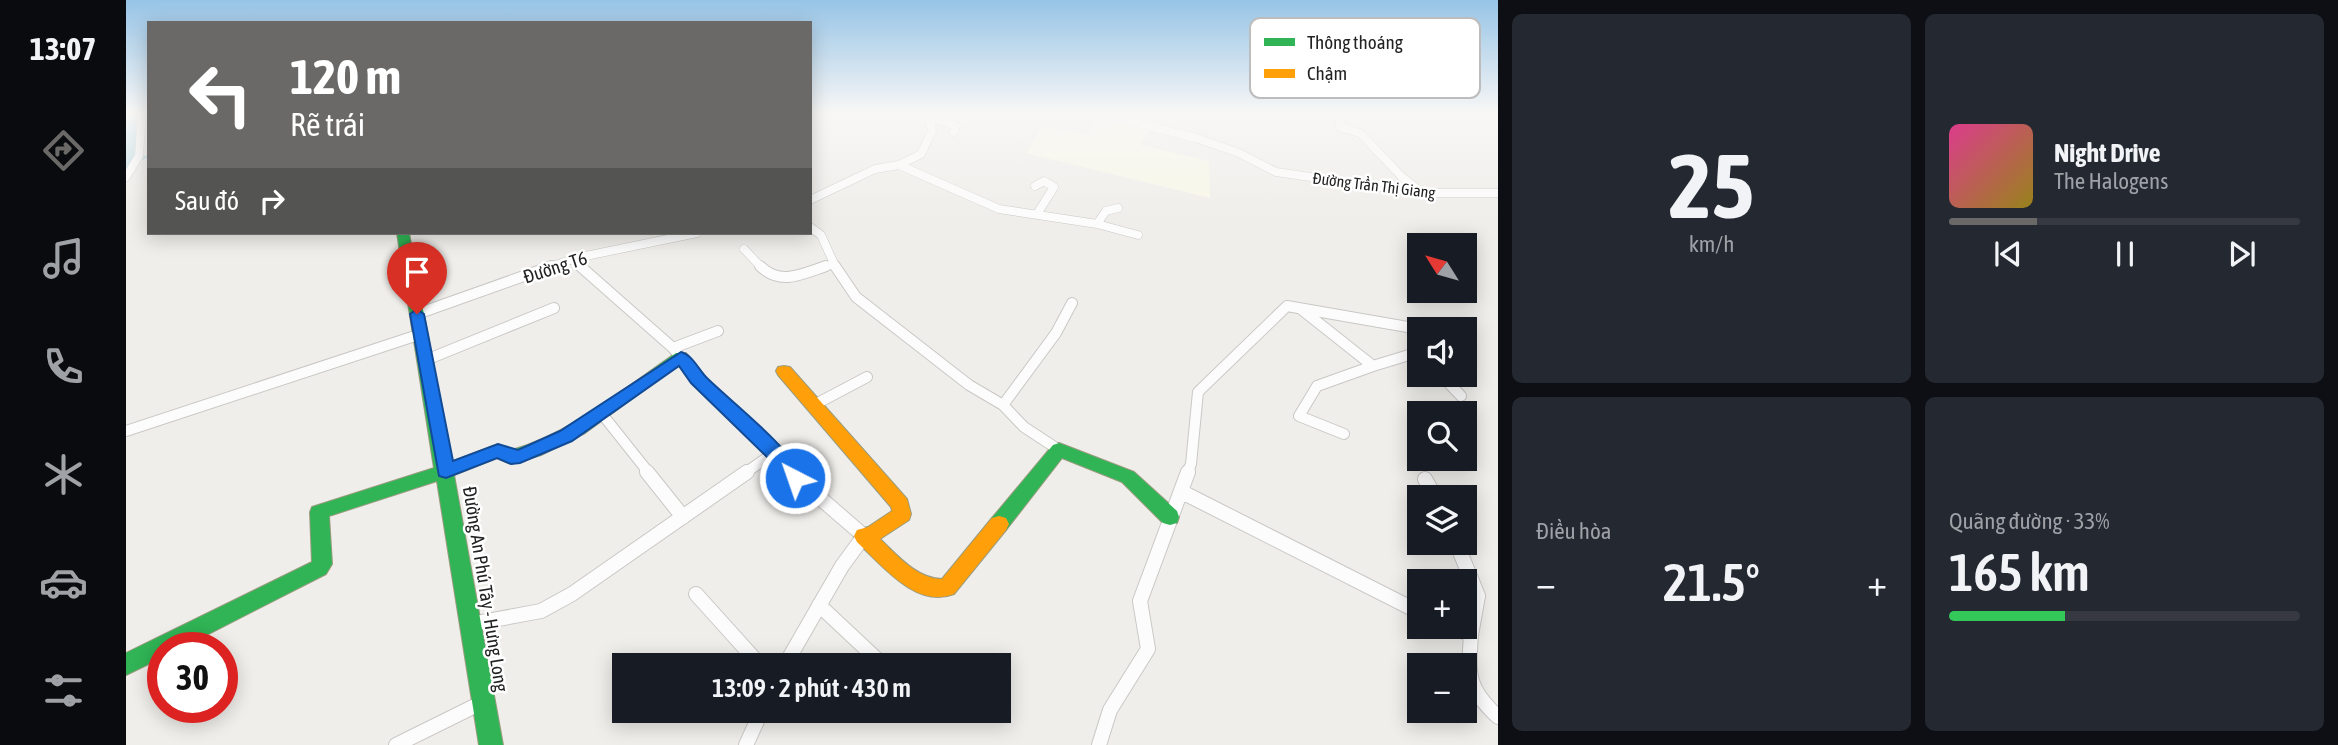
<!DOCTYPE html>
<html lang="vi">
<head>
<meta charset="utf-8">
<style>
	:root { --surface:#171b24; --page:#242831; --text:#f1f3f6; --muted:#9ea1a6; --line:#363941; --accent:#6a6968 }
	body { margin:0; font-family:"Asap Condensed",sans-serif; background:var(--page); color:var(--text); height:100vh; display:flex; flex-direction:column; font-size:26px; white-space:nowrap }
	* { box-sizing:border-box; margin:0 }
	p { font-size:23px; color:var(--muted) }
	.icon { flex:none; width:38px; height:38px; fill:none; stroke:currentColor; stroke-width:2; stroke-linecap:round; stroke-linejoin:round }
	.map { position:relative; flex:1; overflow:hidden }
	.side { display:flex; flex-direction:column; gap:14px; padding:14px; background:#0d0f14; width:840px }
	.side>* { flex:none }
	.banner { position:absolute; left:21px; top:21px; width:665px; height:214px; border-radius:0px; box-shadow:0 4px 18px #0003; background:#6a6968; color:#fff; overflow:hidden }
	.needle { width:46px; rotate:307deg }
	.buttons { position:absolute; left:1281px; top:233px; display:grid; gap:14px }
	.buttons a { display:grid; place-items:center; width:70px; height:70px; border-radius:0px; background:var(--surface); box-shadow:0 4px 18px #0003; font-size:35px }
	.speed { position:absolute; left:21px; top:632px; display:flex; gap:14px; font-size:35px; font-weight:700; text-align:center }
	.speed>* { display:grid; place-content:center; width:91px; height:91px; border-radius:50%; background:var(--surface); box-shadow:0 4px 18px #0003; line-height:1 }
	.speed .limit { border:10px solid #d22; background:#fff; color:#111 }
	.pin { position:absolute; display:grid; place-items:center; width:60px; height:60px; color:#fff; margin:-72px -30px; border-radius:50% 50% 50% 0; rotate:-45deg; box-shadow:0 0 7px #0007 }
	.pin .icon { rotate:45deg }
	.me { position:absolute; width:77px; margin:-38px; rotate:319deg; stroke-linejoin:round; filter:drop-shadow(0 0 5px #0008) }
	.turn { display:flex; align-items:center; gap:24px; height:147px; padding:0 28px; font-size:32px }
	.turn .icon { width:91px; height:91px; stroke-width:2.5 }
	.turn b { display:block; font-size:49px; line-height:60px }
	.then { display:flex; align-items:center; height:66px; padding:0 28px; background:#0003; gap:14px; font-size:26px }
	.big { font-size:52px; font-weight:600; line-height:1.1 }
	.side .tile { flex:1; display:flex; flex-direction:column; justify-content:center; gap:10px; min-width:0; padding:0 24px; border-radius:10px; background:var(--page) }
	.side .dial { align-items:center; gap:0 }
	.dial b { font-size:91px; line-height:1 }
	.song { display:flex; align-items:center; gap:21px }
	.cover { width:84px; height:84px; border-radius:10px; background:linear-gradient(135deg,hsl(330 70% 55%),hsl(50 70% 35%)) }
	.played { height:7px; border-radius:4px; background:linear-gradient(90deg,var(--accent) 25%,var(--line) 25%) }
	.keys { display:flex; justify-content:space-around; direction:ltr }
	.heat { display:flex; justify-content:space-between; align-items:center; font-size:38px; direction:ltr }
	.charge { height:10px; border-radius:5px; background:linear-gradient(90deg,#34c759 33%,var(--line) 0) }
	.side .tiles { flex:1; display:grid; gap:14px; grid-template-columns:repeat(2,1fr) }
	.trip { position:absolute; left:486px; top:653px; width:399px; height:70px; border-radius:0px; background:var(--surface); box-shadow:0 4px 18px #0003; font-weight:600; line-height:70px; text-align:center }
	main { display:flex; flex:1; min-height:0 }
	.tabs { display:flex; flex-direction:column; width:126px; justify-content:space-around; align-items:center; background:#090b0e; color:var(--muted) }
	.tabs .icon { width:49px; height:49px }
	.tabs .active { color:var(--accent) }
	.tabs b { font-size:32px; color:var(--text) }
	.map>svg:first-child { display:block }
</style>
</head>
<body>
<main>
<nav class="tabs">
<b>13:07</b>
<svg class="icon active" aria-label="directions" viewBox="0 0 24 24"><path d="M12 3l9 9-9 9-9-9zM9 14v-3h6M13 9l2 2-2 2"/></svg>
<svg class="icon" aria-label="music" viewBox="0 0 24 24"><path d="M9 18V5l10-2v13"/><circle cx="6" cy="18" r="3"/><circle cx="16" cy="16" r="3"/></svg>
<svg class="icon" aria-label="phone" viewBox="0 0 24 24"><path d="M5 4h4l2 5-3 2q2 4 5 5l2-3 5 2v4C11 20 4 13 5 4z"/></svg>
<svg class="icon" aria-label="climate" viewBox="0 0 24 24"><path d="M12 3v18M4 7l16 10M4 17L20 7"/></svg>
<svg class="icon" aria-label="car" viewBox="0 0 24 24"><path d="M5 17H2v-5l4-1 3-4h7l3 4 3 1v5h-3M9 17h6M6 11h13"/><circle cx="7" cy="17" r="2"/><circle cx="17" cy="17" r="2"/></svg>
<svg class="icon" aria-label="filters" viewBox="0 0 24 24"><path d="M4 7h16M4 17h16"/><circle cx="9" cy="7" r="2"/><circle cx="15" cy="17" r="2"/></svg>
</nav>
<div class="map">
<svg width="1372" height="745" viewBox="0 0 1372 745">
	<rect width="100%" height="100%" fill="#f0eeea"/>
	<!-- education -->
	<path fill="#f8f7e7" d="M972,117L1024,129L1015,145L1083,161L1084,198L900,153L917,126L962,135Z"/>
	<!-- water -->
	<path fill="#bddce4" d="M0,112H10L13,130L10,157L23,155V158L7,162L0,172Z"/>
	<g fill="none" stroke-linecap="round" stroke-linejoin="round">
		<defs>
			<path id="street-far2" d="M968,112L1070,138L1113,153L1150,172L1296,193H1372
				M1214,112V127L1234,133L1276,177L1294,191
				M803,116L830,126L828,132
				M773,165L873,209L971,224L1012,235
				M0,177L13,156L16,112
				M909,186L918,181L928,187L911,214
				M684,200L749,169L773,165L795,154L806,131L802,112
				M971,224L980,211L992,208
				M684,227L695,235L710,268
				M618,249L636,268
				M447,260L456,268
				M421,268L450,258L571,233
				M695,268L707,264"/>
			<path id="street-far1" d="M454,266L547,348L571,378L648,453L665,473
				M634,266C655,286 676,274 700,266
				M709,266L730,297L843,385L877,405L898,427L933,450
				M1175,309L1247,366L1283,355L1293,359
				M291,314L426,266
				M547,348L592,331
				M300,360L428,308
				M1314,374L1335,396
				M688,405L741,377
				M877,405L930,333L946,303
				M476,414L523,473
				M0,431L295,334
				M1218,434L1173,416L1191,386L1247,366
				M619,473L648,453
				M1061,473L1065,464L1072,392L1161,306L1293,329"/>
			<path id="street" d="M521,472L557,517
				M1299,479L1309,497
				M1056,492L1293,612
				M570,594L634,665
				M693,605L757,665
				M345,624L415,611L446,594L621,472
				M1324,626L1345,635L1352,596L1330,542
				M1345,635C1342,676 1341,688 1372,717
				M659,665L716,566L738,536L664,472
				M270,745L357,702
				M620,745L636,710
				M973,745L984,710L1022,649L1014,601L1062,472"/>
			<path id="fast" d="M271,233H283L325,462L372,444L386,450C448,432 497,389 550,353H560L563,357L459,433L415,455L385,464L371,458L328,475L377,745H353L311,481L203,516L206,564L200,574L55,648H37V657L0,675V653L186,562L184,512L186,507L308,468Z
				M933,443L1008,472L1051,511L1053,517L1051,523L1044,525L1037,523L996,482L936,458L880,530L873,532L866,530L863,524L866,518L927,445Z"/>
			<path id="slow" d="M658,366L664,367L781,499L785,514L783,520L754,539C771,555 791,579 816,579L866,518L873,516L880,518L883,524L880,530L828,594C790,609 756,565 731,542L728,536L731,530L742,527L766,511L765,507L652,375L650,371L652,367Z"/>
		</defs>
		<!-- street-far2 casing -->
		<use href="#street-far2" stroke="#c9c8c6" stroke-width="9"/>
		<!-- street-far1 casing -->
		<use href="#street-far1" stroke="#c9c8c6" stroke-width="12"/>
		<!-- street casing -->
		<use href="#street" stroke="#c9c8c6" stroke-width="16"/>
		<!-- fast casing -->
		<use href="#fast" stroke="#9a9c80" stroke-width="2"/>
		<!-- slow casing -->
		<use href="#slow" stroke="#9a9c80" stroke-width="2"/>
		<!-- street-far2 -->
		<use href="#street-far2" stroke="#fdfcfc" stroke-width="8"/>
		<!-- street-far1 -->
		<use href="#street-far1" stroke="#fdfcfc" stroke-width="10"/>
		<!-- street -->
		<use href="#street" stroke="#fdfcfc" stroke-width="14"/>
		<!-- fast -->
		<use href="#fast" fill="#30b455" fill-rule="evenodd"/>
		<!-- slow -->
		<use href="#slow" fill="#ff9f0a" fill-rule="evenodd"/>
	</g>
	<!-- sky -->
	<linearGradient id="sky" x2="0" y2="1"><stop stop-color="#97c4e6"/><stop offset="0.52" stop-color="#f8f7f6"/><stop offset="1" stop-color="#f8f7f6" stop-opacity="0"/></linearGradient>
	<rect width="1372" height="217" fill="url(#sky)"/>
	<!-- route -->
	<path fill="#1a73e8" stroke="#114b97" stroke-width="2" d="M291,309L298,314L327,461L372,444L392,450L434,431L555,352C567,355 573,371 582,379C609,405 662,446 678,478L676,483L669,485L663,483L642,458L565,383L553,366L446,441L394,463L385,464L371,458L320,478L313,476L284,314Z"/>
	<g text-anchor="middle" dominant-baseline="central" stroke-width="5" stroke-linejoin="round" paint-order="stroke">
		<!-- far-street labels -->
		<g font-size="16" fill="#222" stroke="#fff">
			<text transform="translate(1248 185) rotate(7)">Đường Trần Thị Giang</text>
		</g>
		<!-- street labels -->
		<g font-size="19" fill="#222" stroke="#fff">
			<text transform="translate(429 267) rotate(-18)">Đường T6</text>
			<text transform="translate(360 589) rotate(81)">Đường An Phú Tây - Hưng Long</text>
		</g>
	</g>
	<!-- legend -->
	<rect x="1124" y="18" width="230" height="80" rx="10" fill="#fff" stroke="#bdbdbd" stroke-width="2"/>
	<rect x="1138" y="38" width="31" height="8" fill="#30b455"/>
	<rect x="1138" y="69" width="31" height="9" fill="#ff9f0a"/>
	<g font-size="19" fill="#222">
		<text x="1181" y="49">Thông thoáng</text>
		<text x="1181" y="80">Chậm</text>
	</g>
</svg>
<div class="buttons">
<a><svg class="needle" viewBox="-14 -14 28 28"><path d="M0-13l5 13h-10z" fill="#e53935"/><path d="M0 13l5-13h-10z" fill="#9ea1a6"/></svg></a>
<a><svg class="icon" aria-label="sound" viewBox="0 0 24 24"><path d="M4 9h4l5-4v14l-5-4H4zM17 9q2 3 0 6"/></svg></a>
<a><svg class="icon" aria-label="search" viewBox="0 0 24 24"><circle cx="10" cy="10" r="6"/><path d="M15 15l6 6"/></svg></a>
<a><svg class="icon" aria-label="layers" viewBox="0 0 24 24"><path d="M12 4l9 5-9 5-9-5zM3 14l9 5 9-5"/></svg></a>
<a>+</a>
<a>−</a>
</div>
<div class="speed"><div class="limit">30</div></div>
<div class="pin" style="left:291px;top:314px;background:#d93025"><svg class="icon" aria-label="arrive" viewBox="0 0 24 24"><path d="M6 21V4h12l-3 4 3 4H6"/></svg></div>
<svg class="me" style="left:669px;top:478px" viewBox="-20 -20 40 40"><circle r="17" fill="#1a73e8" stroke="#fff" stroke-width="3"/><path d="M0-11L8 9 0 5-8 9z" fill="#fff"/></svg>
<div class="trip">13:09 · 2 phút · 430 m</div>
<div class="banner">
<div class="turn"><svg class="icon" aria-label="left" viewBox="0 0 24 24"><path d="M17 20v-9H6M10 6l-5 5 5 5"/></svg><div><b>120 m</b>Rẽ trái</div></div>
<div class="then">Sau đó<svg class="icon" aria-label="right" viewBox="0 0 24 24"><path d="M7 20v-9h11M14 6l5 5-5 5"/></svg></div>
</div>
</div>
<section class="side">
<div class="tiles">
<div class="tile dial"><b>25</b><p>km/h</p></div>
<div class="tile">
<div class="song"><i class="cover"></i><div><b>Night Drive</b><p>The Halogens</p></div></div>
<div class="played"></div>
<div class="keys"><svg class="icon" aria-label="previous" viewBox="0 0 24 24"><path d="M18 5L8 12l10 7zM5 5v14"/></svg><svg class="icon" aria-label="pause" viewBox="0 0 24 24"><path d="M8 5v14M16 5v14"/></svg><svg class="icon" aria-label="next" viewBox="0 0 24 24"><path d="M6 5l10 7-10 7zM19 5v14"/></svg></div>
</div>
<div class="tile"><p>Điều hòa</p>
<div class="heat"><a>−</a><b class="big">21.5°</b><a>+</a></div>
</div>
<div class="tile"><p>Quãng đường · 33%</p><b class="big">165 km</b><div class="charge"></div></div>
</div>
</section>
</main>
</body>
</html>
